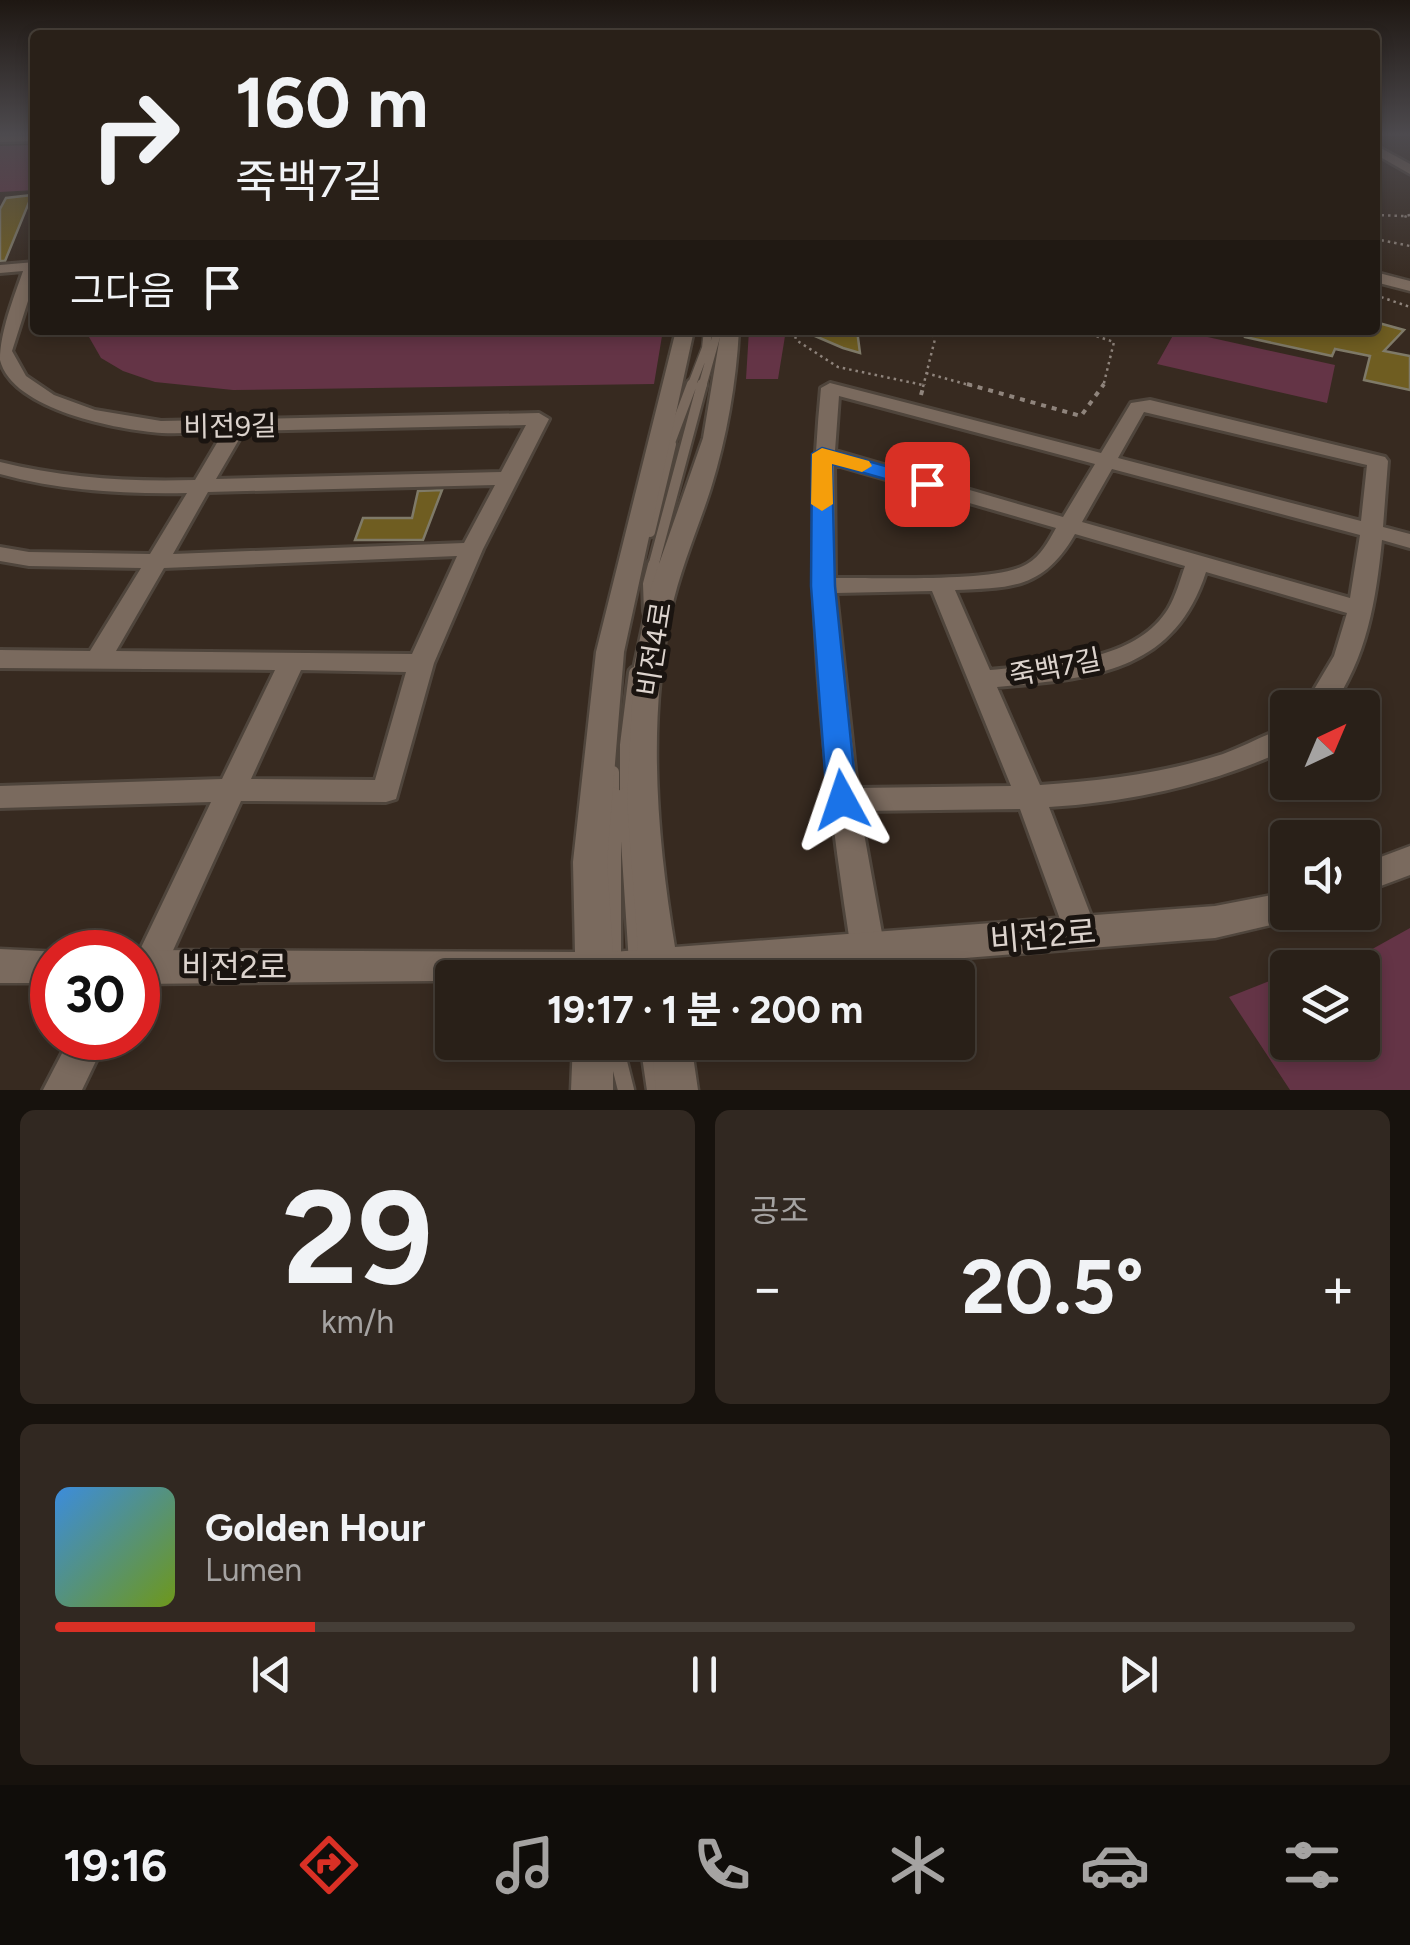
<!DOCTYPE html>
<html lang="ko">
<head>
<meta charset="utf-8">
<style>
	:root { --surface:#292018; --page:#312821; --text:#f1f3f6; --muted:#a5a3a2; --line:#453e37; --accent:#d93025 }
	body { margin:0; font-family:Figtree,"Noto Sans KR",sans-serif; background:var(--page); color:var(--text); height:100vh; display:flex; flex-direction:column; font-size:38px; white-space:nowrap }
	* { box-sizing:border-box; margin:0 }
	p { font-size:32px; color:var(--muted) }
	.icon { flex:none; width:55px; height:55px; fill:none; stroke:currentColor; stroke-width:2; stroke-linecap:round; stroke-linejoin:round }
	.map { position:relative; height:1090px; overflow:hidden }
	.details { display:flex; flex-direction:column; gap:20px; padding:20px; background:#17120d; flex:1 }
	.details>* { flex:none }
	.guide { position:absolute; left:30px; top:30px; width:1350px; height:305px; border-radius:10px; box-shadow:0 5px 15px #0003,0 0 0 2px var(--line); background:#292018; color:var(--text); overflow:hidden }
	.needle { width:65px; rotate:44deg }
	.buttons { position:absolute; left:1270px; top:690px; display:grid; gap:20px }
	.buttons a { display:grid; place-items:center; width:110px; height:110px; border-radius:10px; background:var(--surface); box-shadow:0 5px 15px #0003,0 0 0 2px var(--line); font-size:50px }
	.speed { position:absolute; left:30px; top:930px; display:flex; gap:20px; font-size:50px; font-weight:700; text-align:center }
	.speed>* { display:grid; place-content:center; width:130px; height:130px; border-radius:50%; background:var(--surface); box-shadow:0 5px 15px #0003,0 0 0 2px var(--line); line-height:1 }
	.speed .limit { border:15px solid #d22; background:#fff; color:#111 }
	.pin { position:absolute; display:grid; place-items:center; width:85px; height:85px; color:#fff; margin:-42px; border-radius:20px; box-shadow:0 5px 15px #0006 }
	.me { position:absolute; width:110px; margin:-55px; rotate:355deg; stroke-linejoin:round; filter:drop-shadow(0 0 8px #0008) }
	.turn { display:flex; align-items:center; gap:35px; height:210px; padding:0 40px; font-size:45px }
	.turn .icon { width:130px; height:130px; stroke-width:2.5 }
	.turn b { display:block; font-size:70px; line-height:85px }
	.then { display:flex; align-items:center; height:95px; padding:0 40px; background:#0003; gap:20px; font-size:38px }
	.big { font-size:75px; font-weight:700; line-height:1.1 }
	.details .widget { flex:1; display:flex; flex-direction:column; justify-content:center; gap:15px; min-width:0; padding:0 35px; border-radius:15px; background:var(--page) }
	.details .dial { align-items:center; gap:0 }
	.dial b { font-size:130px; line-height:1 }
	.song { display:flex; align-items:center; gap:30px }
	.cover { width:120px; height:120px; border-radius:15px; background:linear-gradient(135deg,hsl(210 70% 55%),hsl(80 70% 35%)) }
	.played { height:10px; border-radius:5px; background:linear-gradient(90deg,var(--accent) 20%,var(--line) 20%) }
	.keys { display:flex; justify-content:space-around; direction:ltr }
	.heat { display:flex; justify-content:space-between; align-items:center; font-size:55px; direction:ltr }
	.details .tiles { flex:1; display:grid; gap:20px; grid-template-columns:1fr 1fr }
	.widget:last-child { grid-column:span 2 }
	.trip { position:absolute; left:435px; top:960px; width:540px; height:100px; border-radius:10px; background:var(--surface); box-shadow:0 5px 15px #0003,0 0 0 2px var(--line); font-weight:700; line-height:100px; text-align:center }
	.tabs { display:flex; height:160px; justify-content:space-around; align-items:center; background:#100d0a; color:var(--muted) }
	.tabs .icon { width:70px; height:70px }
	.tabs .selected { color:var(--accent) }
	.tabs b { font-size:45px; color:var(--text) }
	.map>svg:first-child { display:block }
</style>
</head>
<body>
<div class="map">
<svg width="1410" height="1090" viewBox="0 0 1410 1090">
	<rect width="100%" height="100%" fill="#372a20"/>
	<!-- green -->
	<path fill="#643446" d="M35,145V190L0,192V146Z
		M85,330H663L654,384L233,390L155,382L123,371L101,358Z
		M749,330H786L778,379H746Z
		M1176,330L1335,365L1327,403L1157,364Z
		M1410,928V1090H1290L1229,997L1287,974L1288,1042H1362V968L1340,967Z"/>
	<!-- building -->
	<path fill="#6f5d21" stroke="#7f7a68" stroke-width="2.5" d="M32,195L5,261H0V209L6,198Z
		M1375,322L1404,330L1384,351L1410,356V390L1364,380L1370,356L1335,349L1332,356L1245,337L1246,330H1375Z
		M801,330H857L860,353L843,348Z
		M442,490L423,540H355L363,518H412L418,491Z"/>
	<g fill="none" stroke-linecap="round" stroke-linejoin="round">
		<defs>
			<path id="lane-far3" d="M691,387L706,348L708,330
				M702,387L718,330"/>
			<path id="lane-far2" d="M668,448L692,384
				M650,532L671,444
				M653,567L702,384"/>
			<path id="lane-far1" d="M650,611L649,584L654,565
				M613,772V798
				M626,798V745L635,673"/>
			<path id="lane" d="M613,795V963
				M626,795L637,963
				M614,1042L626,1090
				M648,1042L655,1090"/>
			<path id="street" d="M35,262V279L12,351L26,376L54,395L95,410L161,421L539,413L549,419L483,549L434,663L396,799L386,802L241,801L160,979L148,983L138,979V954L211,802L0,808V786L222,779L275,670L0,668V650L90,651L141,568L29,566L0,561V547L29,552L150,554L187,493C123,494 62,491 0,474V462C65,478 128,482 195,480L224,431C204,432 183,434 162,433C119,430 12,410 0,360C0,332 14,297 23,271L0,273V265ZM526,425L501,472L216,479L244,431ZM495,485L464,543L173,554L208,492ZM457,556L412,654L116,651L164,568ZM301,670L406,672L375,780L251,779Z
				M830,383L1101,453L1131,403L1150,400L1385,457L1388,461L1383,527L1410,534V548L1382,540C1376,600 1367,658 1331,708H1303L1334,656L1347,613L1206,572C1173,674 1090,678 997,687L1040,785C1102,781 1164,773 1223,754C1245,746 1265,734 1288,727V749C1212,784 1132,802 1049,807L1098,934L1093,944L1081,948L1069,944L1020,809L860,811L885,950L880,960L868,965L856,960L851,950C822,760 802,579 821,388ZM839,396L1095,464L1063,517L835,451ZM1144,412L1367,465L1361,521L1118,458ZM834,464L1056,528C1048,542 1041,556 1027,564C997,583 876,577 835,578ZM1112,469L1360,535L1350,598L1082,522ZM1075,534L1185,566C1180,580 1176,596 1168,609C1134,664 1046,664 990,670L955,590C1013,588 1044,588 1075,534ZM932,591L1011,786L857,788L836,593Z
				M70,1038H107L82,1090H43Z"/>
			<path id="secondary" d="M35,133V141L0,142V134Z
				M1375,145L1410,164V174L1375,154Z
				M1375,272L1410,281V291L1375,282Z
				M676,330H694L624,652L607,862L613,952L638,950L627,801L634,666L651,587L703,438L721,330H739C736,384 727,436 711,488C698,529 680,569 671,612C647,719 657,839 675,947L1215,906L1288,892V912H1303L1301,918L1215,938L715,978L138,984V952H131L138,950L575,952L573,862L596,652Z
				M1410,846V875L1362,893V864Z
				M0,949L61,952H52V983H0Z
				M573,1042H613V1090H571Z
				M651,1042H691L698,1090H656Z"/>
		</defs>
		<!-- lane-far3 casing -->
		<use href="#lane-far3" stroke="#4f453c" stroke-width="11"/>
		<!-- lane-far2 casing -->
		<use href="#lane-far2" stroke="#4f453c" stroke-width="15"/>
		<!-- lane-far1 casing -->
		<use href="#lane-far1" stroke="#4f453c" stroke-width="18"/>
		<!-- lane casing -->
		<use href="#lane" stroke="#4f453c" stroke-width="21"/>
		<!-- street casing -->
		<use href="#street" stroke="#4f453c" stroke-width="6"/>
		<!-- secondary casing -->
		<use href="#secondary" stroke="#4f453c" stroke-width="5"/>
		<!-- path-far1 -->
		<path stroke="#8f847c" stroke-width="2.5" stroke-dasharray="2.5 4" stroke-linecap="butt" d="M1375,215L1404,216
			M1410,215L1404,216L1410,218
			M1375,239L1410,246
			M1375,295L1410,307
			M794,330L796,340L838,367L923,385
			M1078,330L1114,342L1103,387
			M926,373L976,387
			M923,387L935,339L931,330"/>
		<!-- path -->
		<path stroke="#8f847c" stroke-width="4" stroke-dasharray="5 6" stroke-linecap="butt" d="M967,384L1081,416L1104,384
			M921,395L924,384"/>
		<!-- lane-far3 -->
		<use href="#lane-far3" stroke="#7a6a5e" stroke-width="8"/>
		<!-- lane-far2 -->
		<use href="#lane-far2" stroke="#7a6a5e" stroke-width="10"/>
		<!-- lane-far1 -->
		<use href="#lane-far1" stroke="#7a6a5e" stroke-width="12"/>
		<!-- lane -->
		<use href="#lane" stroke="#7a6a5e" stroke-width="16"/>
		<!-- street -->
		<use href="#street" fill="#7a6a5e" fill-rule="evenodd"/>
		<!-- secondary -->
		<use href="#secondary" fill="#7a6a5e" fill-rule="evenodd"/>
	</g>
	<!-- sky -->
	<linearGradient id="sky" x2="0" y2="1"><stop stop-color="#1e1712"/><stop offset="0.47" stop-color="#4d4a4e"/><stop offset="1" stop-color="#4d4a4e" stop-opacity="0"/></linearGradient>
	<rect width="1410" height="286" fill="url(#sky)"/>
	<!-- route -->
	<path fill="#1a73e8" stroke="#114b97" stroke-width="2.5" d="M822,448L935,480L938,484L927,491L832,464L835,586L857,800L853,808L842,811L832,808L827,800L811,586L812,454Z"/>
	<!-- slow -->
	<path fill="#f59e0b" d="M822,448L869,461L872,466L862,472L832,464L833,504L822,511L811,504L812,454Z"/>
	<g text-anchor="middle" dominant-baseline="central" stroke-width="10" stroke-linejoin="round" paint-order="stroke">
		<!-- street labels -->
		<g font-size="28" fill="#dcd3cd" stroke="#1a1410">
			<text transform="translate(230 426) rotate(-1)">비전9길</text>
			<text transform="translate(654 649) rotate(-81)">비전4로</text>
			<text transform="translate(1055 667) rotate(-11)">죽백7길</text>
		</g>
		<!-- near-street labels -->
		<g font-size="32" fill="#dcd3cd" stroke="#1a1410">
			<text transform="translate(1043 936) rotate(-5)">비전2로</text>
			<text x="234" y="967">비전2로</text>
		</g>
	</g>
</svg>
<div class="buttons">
<a><svg class="needle" viewBox="-14 -14 28 28"><path d="M0-13l5 13h-10z" fill="#e53935"/><path d="M0 13l5-13h-10z" fill="#a5a3a2"/></svg></a>
<a><svg class="icon" aria-label="sound" viewBox="0 0 24 24"><path d="M4 9h4l5-4v14l-5-4H4zM17 9q2 3 0 6"/></svg></a>
<a><svg class="icon" aria-label="layers" viewBox="0 0 24 24"><path d="M12 4l9 5-9 5-9-5zM3 14l9 5 9-5"/></svg></a>
</div>
<div class="speed"><div class="limit">30</div></div>
<div class="pin" style="left:927px;top:484px;background:#d93025"><svg class="icon" aria-label="arrive" viewBox="0 0 24 24"><path d="M6 21V4h12l-3 4 3 4H6"/></svg></div>
<svg class="me" style="left:842px;top:800px" viewBox="-20 -20 40 40"><path d="M0-17L14 15 0 8-14 15z" fill="#1a73e8" stroke="#fff" stroke-width="4"/></svg>
<div class="trip">19:17 · 1 분 · 200 m</div>
<div class="guide">
<div class="turn"><svg class="icon" aria-label="right" viewBox="0 0 24 24"><path d="M7 20v-9h11M14 6l5 5-5 5"/></svg><div><b>160 m</b>죽백7길</div></div>
<div class="then">그다음<svg class="icon" aria-label="arrive" viewBox="0 0 24 24"><path d="M6 21V4h12l-3 4 3 4H6"/></svg></div>
</div>
</div>
<section class="details">
<div class="tiles">
<div class="widget dial"><b>29</b><p>km/h</p></div>
<div class="widget"><p>공조</p>
<div class="heat"><a>−</a><b class="big">20.5°</b><a>+</a></div>
</div>
<div class="widget">
<div class="song"><i class="cover"></i><div><b>Golden Hour</b><p>Lumen</p></div></div>
<div class="played"></div>
<div class="keys"><svg class="icon" aria-label="previous" viewBox="0 0 24 24"><path d="M18 5L8 12l10 7zM5 5v14"/></svg><svg class="icon" aria-label="pause" viewBox="0 0 24 24"><path d="M8 5v14M16 5v14"/></svg><svg class="icon" aria-label="next" viewBox="0 0 24 24"><path d="M6 5l10 7-10 7zM19 5v14"/></svg></div>
</div>
</div>
</section>
<nav class="tabs">
<b>19:16</b>
<svg class="icon selected" aria-label="directions" viewBox="0 0 24 24"><path d="M12 3l9 9-9 9-9-9zM9 14v-3h6M13 9l2 2-2 2"/></svg>
<svg class="icon" aria-label="music" viewBox="0 0 24 24"><path d="M9 18V5l10-2v13"/><circle cx="6" cy="18" r="3"/><circle cx="16" cy="16" r="3"/></svg>
<svg class="icon" aria-label="phone" viewBox="0 0 24 24"><path d="M5 4h4l2 5-3 2q2 4 5 5l2-3 5 2v4C11 20 4 13 5 4z"/></svg>
<svg class="icon" aria-label="climate" viewBox="0 0 24 24"><path d="M12 3v18M4 7l16 10M4 17L20 7"/></svg>
<svg class="icon" aria-label="car" viewBox="0 0 24 24"><path d="M5 17H2v-5l4-1 3-4h7l3 4 3 1v5h-3M9 17h6M6 11h13"/><circle cx="7" cy="17" r="2"/><circle cx="17" cy="17" r="2"/></svg>
<svg class="icon" aria-label="filters" viewBox="0 0 24 24"><path d="M4 7h16M4 17h16"/><circle cx="9" cy="7" r="2"/><circle cx="15" cy="17" r="2"/></svg>
</nav>
</body>
</html>
